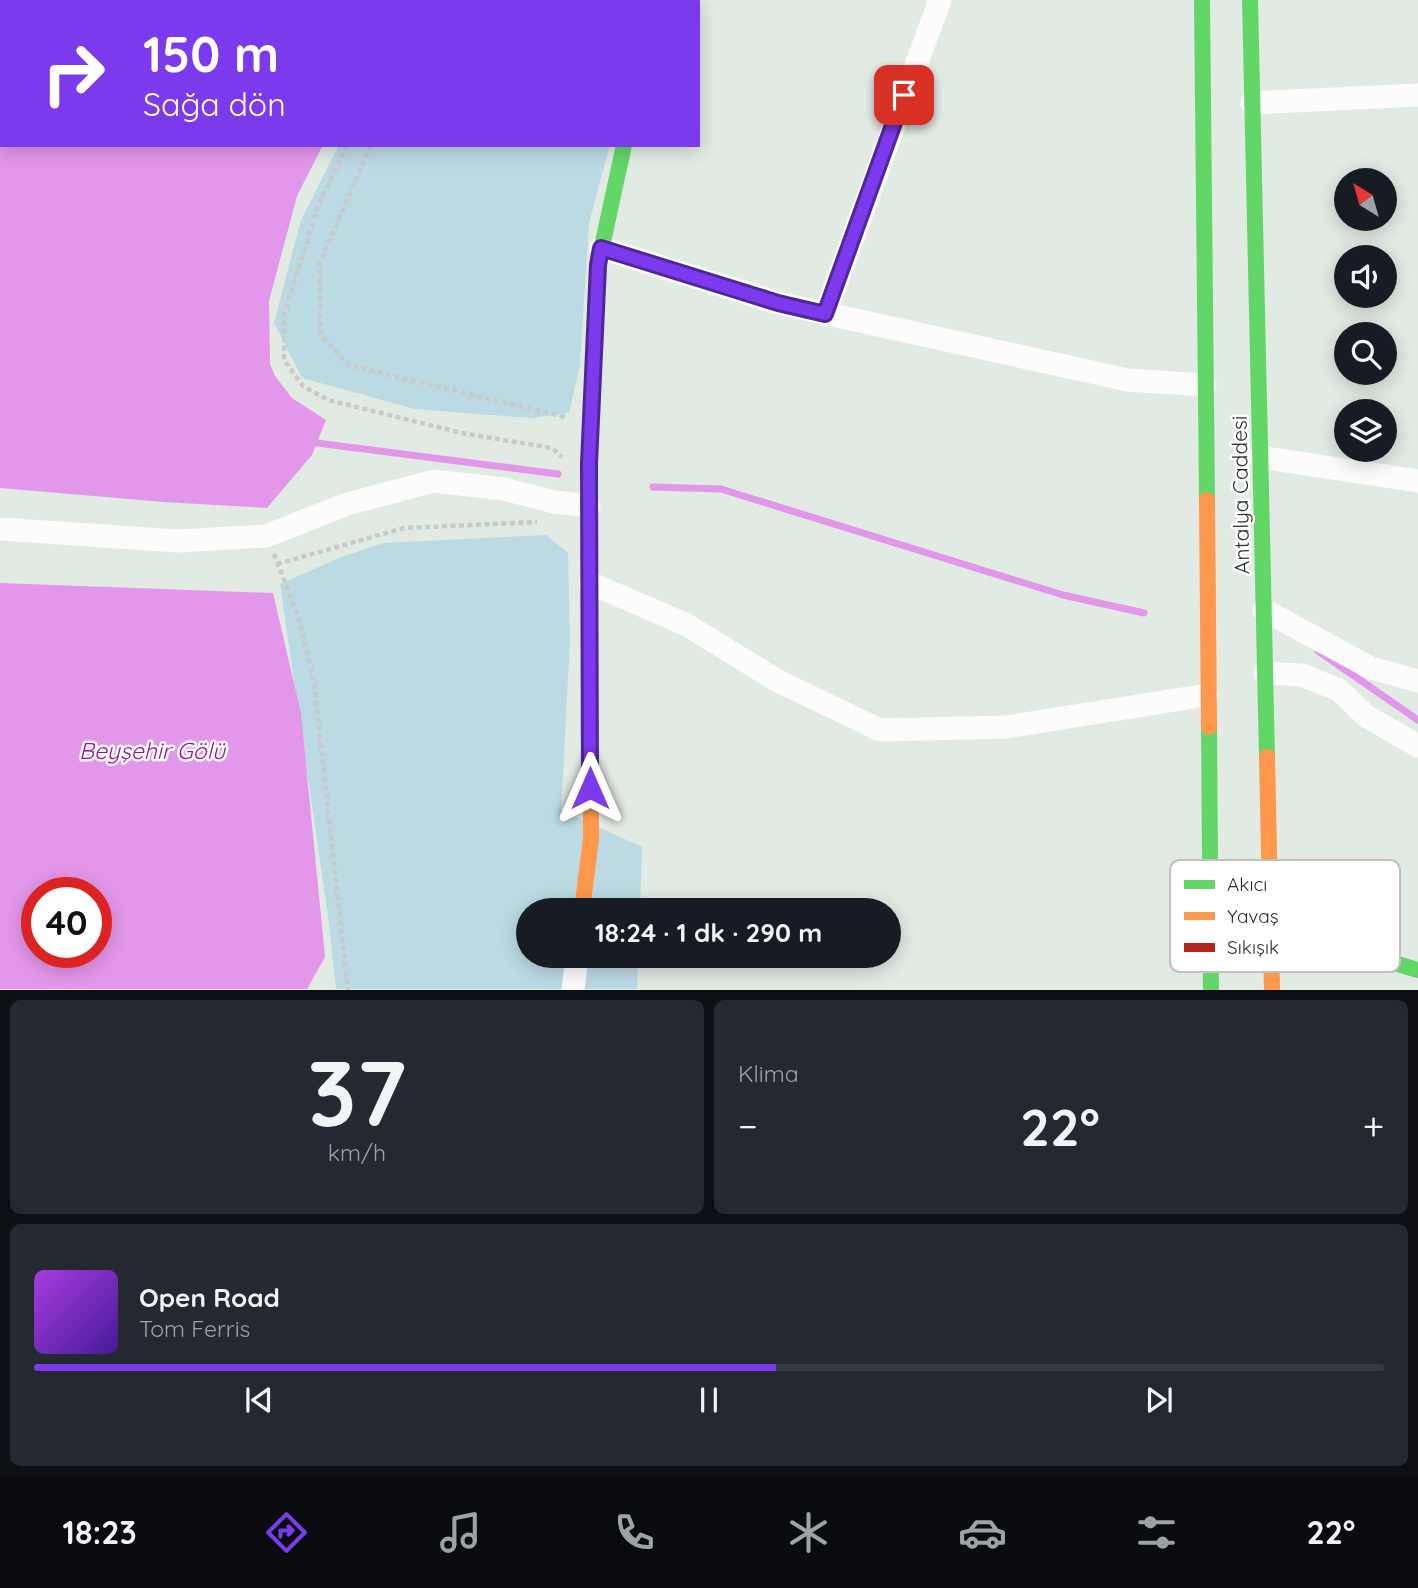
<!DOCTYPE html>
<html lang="tr">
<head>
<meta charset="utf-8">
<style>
	:root { --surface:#171b24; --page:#242831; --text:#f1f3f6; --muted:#9ea1a6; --line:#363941; --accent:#7c3aed }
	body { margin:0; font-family:Quicksand,sans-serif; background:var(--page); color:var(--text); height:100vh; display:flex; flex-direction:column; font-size:26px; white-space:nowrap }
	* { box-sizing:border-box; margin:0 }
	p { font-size:23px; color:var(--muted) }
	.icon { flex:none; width:38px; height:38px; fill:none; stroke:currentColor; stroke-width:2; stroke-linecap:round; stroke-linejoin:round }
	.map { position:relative; height:990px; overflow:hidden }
	.sheet { display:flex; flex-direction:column; gap:10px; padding:10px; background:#0d0f14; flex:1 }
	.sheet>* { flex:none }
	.top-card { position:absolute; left:0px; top:0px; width:700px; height:147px; box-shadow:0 4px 18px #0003; background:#7c3aed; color:#fff; overflow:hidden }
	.needle { width:46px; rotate:323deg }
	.buttons { position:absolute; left:1334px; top:168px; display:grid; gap:14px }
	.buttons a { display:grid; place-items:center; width:63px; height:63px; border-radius:50%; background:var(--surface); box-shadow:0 4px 18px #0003; font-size:35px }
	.speed { position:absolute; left:21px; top:877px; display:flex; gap:14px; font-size:35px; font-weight:700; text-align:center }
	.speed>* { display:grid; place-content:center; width:91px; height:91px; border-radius:50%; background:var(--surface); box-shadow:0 4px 18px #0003; line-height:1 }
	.speed .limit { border:10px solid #d22; background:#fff; color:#111 }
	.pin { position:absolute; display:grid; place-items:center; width:60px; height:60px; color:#fff; margin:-30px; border-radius:14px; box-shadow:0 4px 10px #0006 }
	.me { position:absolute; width:77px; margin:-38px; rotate:0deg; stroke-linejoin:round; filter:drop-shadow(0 0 5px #0008) }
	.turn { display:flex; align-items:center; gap:24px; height:147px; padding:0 28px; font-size:32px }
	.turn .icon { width:91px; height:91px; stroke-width:2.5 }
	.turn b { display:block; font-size:49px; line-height:60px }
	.big { font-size:52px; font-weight:800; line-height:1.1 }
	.sheet .widget { flex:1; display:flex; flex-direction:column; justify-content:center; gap:10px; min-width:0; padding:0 24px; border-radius:10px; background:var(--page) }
	.sheet .dial { align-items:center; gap:0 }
	.dial b { font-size:91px; line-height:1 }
	.song { display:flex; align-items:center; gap:21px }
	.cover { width:84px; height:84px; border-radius:10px; background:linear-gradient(135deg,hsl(280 70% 55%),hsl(260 70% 35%)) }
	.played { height:7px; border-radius:4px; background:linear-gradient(90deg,var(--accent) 55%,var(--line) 55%) }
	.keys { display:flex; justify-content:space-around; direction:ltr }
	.heat { display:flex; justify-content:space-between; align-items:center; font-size:38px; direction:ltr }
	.sheet .tiles { flex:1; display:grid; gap:10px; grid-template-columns:1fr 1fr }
	.widget:last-child { grid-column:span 2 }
	.trip { position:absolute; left:516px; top:898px; width:385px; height:70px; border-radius:35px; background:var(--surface); box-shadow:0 4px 18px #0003; font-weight:800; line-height:70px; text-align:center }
	.menu { display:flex; height:112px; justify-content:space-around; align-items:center; background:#090b0e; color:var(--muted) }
	.menu .icon { width:49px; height:49px }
	.menu .active { color:var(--accent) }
	.menu b { font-size:32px; color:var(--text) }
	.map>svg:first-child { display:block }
</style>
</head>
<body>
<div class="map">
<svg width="1418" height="990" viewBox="0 0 1418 990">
	<rect width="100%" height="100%" fill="#e2eae4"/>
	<!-- green -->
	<path fill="#bcdae3" d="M339,145H610L589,223L580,365L569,413L530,418L415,409L302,378L274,323L301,220Z
		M546,535L568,553L570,642L561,810L642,847L640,910H528V956H638L637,989H336L328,916L280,584L339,558L383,543Z"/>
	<!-- water -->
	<path fill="#e397ea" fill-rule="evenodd" d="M0,0H394L2,2V145H323L297,196L269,301L270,364L275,376L292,398L326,420L312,455L267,508L163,502L0,488Z
		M0,583L273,593L301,713L325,957L307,989H0ZM37,892H96V952H37Z"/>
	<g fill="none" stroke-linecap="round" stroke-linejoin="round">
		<!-- stream -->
		<path stroke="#e397ea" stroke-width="7" d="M309,442L558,474
			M653,487L721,489L1063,595L1144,613
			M1318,651L1418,720"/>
		<!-- path -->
		<path stroke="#c9cac9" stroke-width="4.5" stroke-dasharray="5 3.5" stroke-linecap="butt" d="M419,2L420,0
			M432,2L433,0
			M347,145L318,205L284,316V360L303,386L328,400L462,433L552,448L562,457
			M371,145L319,265L321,335L348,365L565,417
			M274,554L298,616L314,681L348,990
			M277,564L404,528L537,522"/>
		<!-- street -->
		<path stroke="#fbfcfb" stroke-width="23" d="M666,2V0
			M1252,103L1418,95
			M601,248L778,303L1128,380L1205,385
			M825,314L940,0
			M1260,457L1418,481
			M0,529L178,541L266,536L347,504L434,481L504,489L554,502L589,506
			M590,583L687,625L778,681L880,730L1006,727L1207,695
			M1264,610L1371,668L1418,681
			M1265,673L1302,675L1339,690L1366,716L1418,746
			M573,990L577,956"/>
		<!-- fast -->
		<path stroke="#63d668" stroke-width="16" d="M1202,0L1207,500
			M1250,0L1267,757
			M589,471L598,265L624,145
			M1209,727L1211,990
			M1270,926L1418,970"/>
		<!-- slow -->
		<path stroke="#ff974d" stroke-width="16" d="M1207,500L1209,727
			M1267,757L1272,990
			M582,910L591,839L590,686"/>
		<!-- jam -->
		<path stroke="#b3261e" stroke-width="16" d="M589,471L590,686"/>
	</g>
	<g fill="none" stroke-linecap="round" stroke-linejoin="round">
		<defs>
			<path id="route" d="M590,788L589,463L598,265L601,248L778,303L825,314L904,95"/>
		</defs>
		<!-- route casing -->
		<use href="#route" stroke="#51269a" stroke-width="18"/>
		<!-- route -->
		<use href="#route" stroke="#7c3aed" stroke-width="12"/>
	</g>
	<g text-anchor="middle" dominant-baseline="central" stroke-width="5" stroke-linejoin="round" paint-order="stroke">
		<!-- street labels -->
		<g font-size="21" fill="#2c2c2c" stroke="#fff">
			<text transform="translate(1240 495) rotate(-91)">Antalya Caddesi</text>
		</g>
		<!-- water labels -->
		<g font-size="23" font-style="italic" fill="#9c109d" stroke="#fff">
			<text x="152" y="750">Beyşehir Gölü</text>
		</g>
	</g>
	<!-- legend -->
	<rect x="1170" y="860" width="230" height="112" rx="10" fill="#fff" stroke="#c0c0c0" stroke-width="2"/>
	<rect x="1184" y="880" width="31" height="9" fill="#63d668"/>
	<rect x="1184" y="912" width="31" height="8" fill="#ff974d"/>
	<rect x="1184" y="943" width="31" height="9" fill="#b3261e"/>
	<g font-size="19" fill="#2c2c2c">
		<text x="1227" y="891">Akıcı</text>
		<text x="1227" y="923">Yavaş</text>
		<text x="1227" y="954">Sıkışık</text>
	</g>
</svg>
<div class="buttons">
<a><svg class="needle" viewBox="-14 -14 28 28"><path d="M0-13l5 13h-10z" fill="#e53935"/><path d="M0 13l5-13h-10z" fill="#9ea1a6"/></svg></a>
<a><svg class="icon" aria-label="sound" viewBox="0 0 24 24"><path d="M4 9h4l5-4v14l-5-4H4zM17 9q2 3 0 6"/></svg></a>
<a><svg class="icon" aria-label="search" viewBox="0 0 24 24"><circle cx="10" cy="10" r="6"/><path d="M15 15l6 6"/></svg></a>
<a><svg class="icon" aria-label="layers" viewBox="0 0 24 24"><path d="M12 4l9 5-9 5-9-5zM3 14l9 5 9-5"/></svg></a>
</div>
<div class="speed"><div class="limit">40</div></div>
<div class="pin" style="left:904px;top:95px;background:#d93025"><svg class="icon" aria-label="arrive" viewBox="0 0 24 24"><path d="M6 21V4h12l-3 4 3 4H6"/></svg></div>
<svg class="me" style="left:590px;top:788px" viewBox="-20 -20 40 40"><path d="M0-17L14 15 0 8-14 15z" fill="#7c3aed" stroke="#fff" stroke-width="4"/></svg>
<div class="trip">18:24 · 1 dk · 290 m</div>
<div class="top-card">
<div class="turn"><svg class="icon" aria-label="right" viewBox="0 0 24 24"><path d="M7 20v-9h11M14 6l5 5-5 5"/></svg><div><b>150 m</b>Sağa dön</div></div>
</div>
</div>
<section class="sheet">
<div class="tiles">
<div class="widget dial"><b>37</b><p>km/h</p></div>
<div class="widget"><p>Klima</p>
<div class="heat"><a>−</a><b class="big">22°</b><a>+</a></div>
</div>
<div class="widget">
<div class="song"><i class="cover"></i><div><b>Open Road</b><p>Tom Ferris</p></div></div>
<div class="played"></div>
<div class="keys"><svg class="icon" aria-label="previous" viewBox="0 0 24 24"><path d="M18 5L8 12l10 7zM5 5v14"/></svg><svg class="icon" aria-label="pause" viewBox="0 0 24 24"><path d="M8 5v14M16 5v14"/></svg><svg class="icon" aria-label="next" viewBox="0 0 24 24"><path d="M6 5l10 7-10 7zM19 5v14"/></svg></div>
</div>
</div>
</section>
<nav class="menu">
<b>18:23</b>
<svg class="icon active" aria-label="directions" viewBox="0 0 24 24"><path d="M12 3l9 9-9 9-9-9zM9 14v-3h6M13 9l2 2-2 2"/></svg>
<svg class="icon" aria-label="music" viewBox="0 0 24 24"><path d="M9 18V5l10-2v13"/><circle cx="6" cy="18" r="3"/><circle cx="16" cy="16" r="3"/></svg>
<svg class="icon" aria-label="phone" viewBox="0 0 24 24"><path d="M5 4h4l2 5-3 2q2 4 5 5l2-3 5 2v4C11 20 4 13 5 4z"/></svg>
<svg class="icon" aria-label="climate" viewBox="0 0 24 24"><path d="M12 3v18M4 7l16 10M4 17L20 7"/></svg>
<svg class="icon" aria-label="car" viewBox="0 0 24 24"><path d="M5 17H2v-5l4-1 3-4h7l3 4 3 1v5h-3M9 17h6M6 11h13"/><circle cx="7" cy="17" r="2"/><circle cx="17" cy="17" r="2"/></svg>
<svg class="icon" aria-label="filters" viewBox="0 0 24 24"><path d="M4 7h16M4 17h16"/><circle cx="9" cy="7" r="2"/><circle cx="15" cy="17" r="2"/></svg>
<b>22°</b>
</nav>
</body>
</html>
